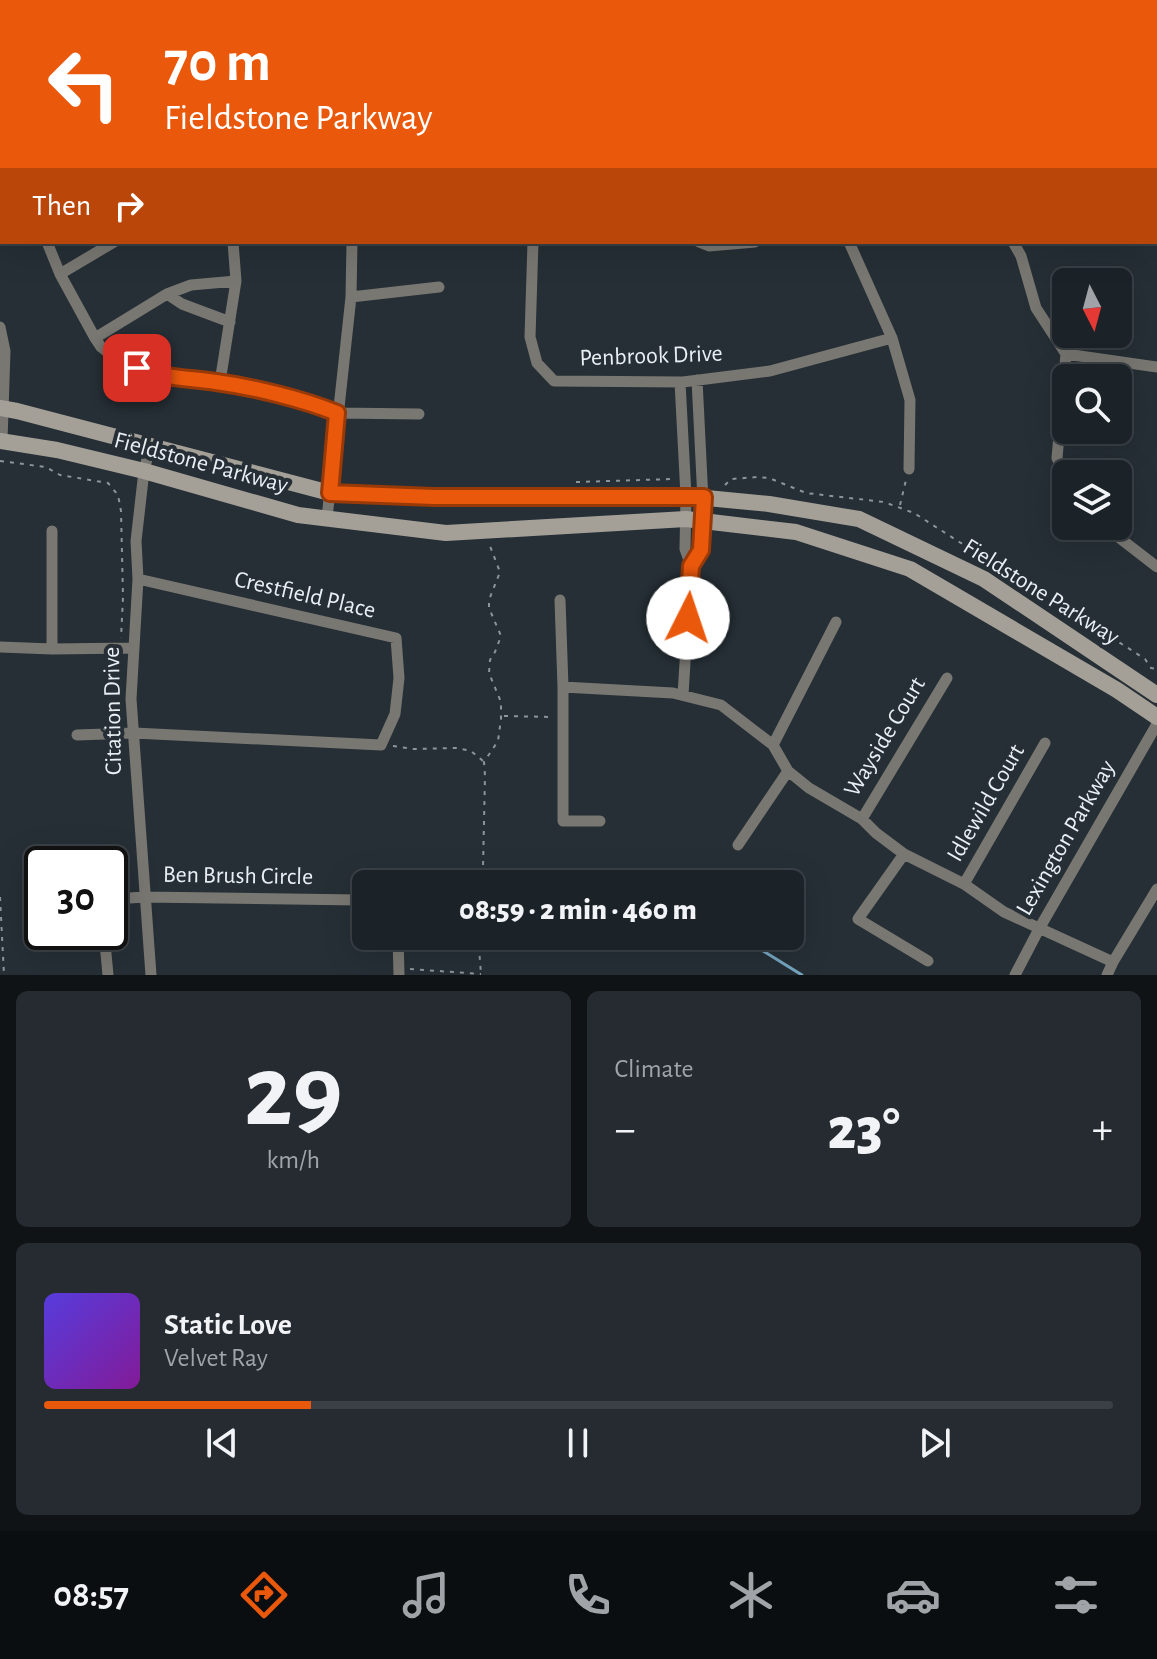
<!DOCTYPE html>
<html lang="en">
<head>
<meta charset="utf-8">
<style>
	:root { --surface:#1c2328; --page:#252b30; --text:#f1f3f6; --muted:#a0a4a8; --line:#3a4045; --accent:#ea580c }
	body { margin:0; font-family:"Alegreya Sans",sans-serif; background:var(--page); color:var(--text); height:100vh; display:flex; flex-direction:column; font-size:30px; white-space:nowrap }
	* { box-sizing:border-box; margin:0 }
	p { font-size:26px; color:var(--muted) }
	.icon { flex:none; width:44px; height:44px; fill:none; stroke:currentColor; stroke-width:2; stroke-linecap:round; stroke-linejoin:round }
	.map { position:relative; height:975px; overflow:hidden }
	.side { display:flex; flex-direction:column; gap:16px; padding:16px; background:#0f1316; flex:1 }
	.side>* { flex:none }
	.banner { position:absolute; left:0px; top:0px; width:1158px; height:244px; box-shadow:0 8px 32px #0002,0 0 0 2px var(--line); background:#ea580c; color:#fff; overflow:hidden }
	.needle { width:52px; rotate:174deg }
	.buttons { position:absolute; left:1052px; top:268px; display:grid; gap:16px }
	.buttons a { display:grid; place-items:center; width:80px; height:80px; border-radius:12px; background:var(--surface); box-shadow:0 8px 32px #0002,0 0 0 2px var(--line); font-size:40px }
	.speed { position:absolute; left:24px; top:846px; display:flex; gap:16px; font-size:40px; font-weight:700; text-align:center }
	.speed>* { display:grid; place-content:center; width:104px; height:104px; border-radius:50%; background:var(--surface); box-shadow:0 8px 32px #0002,0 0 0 2px var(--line); line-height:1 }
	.speed .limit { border:4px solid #111; border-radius:12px; background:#fff; color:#111 }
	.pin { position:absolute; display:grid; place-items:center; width:68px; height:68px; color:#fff; margin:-34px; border-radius:16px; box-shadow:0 4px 12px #0006 }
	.me { position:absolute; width:88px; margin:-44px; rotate:4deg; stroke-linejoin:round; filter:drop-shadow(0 0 6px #0008) }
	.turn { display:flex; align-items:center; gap:28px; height:168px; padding:0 32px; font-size:36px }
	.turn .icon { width:104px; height:104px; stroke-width:2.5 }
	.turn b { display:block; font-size:56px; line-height:68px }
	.then { display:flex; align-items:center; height:76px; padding:0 32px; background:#0003; gap:16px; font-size:30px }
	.big { font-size:60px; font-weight:800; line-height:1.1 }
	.side .widget { flex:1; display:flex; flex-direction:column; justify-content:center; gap:12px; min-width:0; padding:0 28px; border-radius:12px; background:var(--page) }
	.side .dial { align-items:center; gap:0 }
	.dial b { font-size:104px; line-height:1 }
	.song { display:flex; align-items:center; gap:24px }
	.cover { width:96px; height:96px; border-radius:12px; background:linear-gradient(135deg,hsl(250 70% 55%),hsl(290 70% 35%)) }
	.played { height:8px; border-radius:4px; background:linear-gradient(90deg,var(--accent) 25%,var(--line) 25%) }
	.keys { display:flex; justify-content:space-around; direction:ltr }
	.heat { display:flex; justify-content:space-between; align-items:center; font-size:44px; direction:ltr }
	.side .tiles { flex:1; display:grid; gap:16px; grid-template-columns:1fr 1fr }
	.widget:last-child { grid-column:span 2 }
	.trip { position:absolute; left:352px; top:870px; width:452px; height:80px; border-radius:12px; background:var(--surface); box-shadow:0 8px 32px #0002,0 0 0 2px var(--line); font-weight:800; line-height:80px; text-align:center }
	.tab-bar { display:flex; height:128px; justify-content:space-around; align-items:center; background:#0b0e10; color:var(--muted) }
	.tab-bar .icon { width:56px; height:56px }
	.tab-bar .selected { color:var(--accent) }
	.tab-bar b { font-size:36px; color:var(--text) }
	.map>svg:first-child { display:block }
</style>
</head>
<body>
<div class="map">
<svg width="1157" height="975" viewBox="0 0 1157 975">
	<rect width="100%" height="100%" fill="#252f35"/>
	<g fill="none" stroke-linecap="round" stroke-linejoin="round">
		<!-- stream -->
		<path stroke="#74a5c0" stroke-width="3" d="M739,936L802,975"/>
	</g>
	<!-- building -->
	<path fill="#22678b" stroke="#737f86" stroke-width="2" d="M105,0H155L153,2H107Z"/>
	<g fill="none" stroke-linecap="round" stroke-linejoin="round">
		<!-- path -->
		<path stroke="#8c959a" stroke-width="2" stroke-dasharray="4 6" stroke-linecap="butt" d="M0,461L46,467L60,475L108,483L118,495L121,511L123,597L121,638
			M576,482L674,479
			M725,485L731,479L758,477L769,478L806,493L884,502L914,513L1072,614L1125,646L1145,659L1151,668L1157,669
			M900,505L906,480
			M504,716L553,717
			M393,746L413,749L457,748L471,751L483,761
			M477,884L483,868L485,776L484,762L498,741L501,719V702L489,673L490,660L495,652L501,636L489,608V600L500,572L490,546
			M0,897L4,975
			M478,936L481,974
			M410,969L481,974"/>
		<!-- lane -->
		<path stroke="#797772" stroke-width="5" d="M7,0L8,2
			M65,2L69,0
			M186,2L188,0
			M0,30L2,27
			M0,62L2,60
			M0,94L2,93
			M0,139L2,137"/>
		<!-- street -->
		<path stroke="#797772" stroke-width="11" d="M339,0V2
			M816,0V2
			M537,2V0
			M722,2L725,0
			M966,2V0
			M1099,2L1100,0
			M1156,188H1157
			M47,242L60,274L95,338L101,347L120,362L154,375L220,382L313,403L337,413L419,414
			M533,242L530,337L537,363L554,381L683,382L770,371L892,338
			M699,242L709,246L755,242
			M849,242L892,338L910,400L909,469
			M1013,242L1021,256L1036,308L1066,354L1057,458L1066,480
			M60,274L114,242
			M167,294L182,304L230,322
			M351,297L439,287
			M0,327L5,351L2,441
			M95,338L167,294L191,285L236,281
			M1066,354L1157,367
			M220,382L236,281L233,242
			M680,382L686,496L685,549L691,566L683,695
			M150,447L144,471L136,541L138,579L131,699L151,975
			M327,518L351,297L352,242
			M1104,526L1157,567
			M52,531V649
			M691,566L701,550L704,520L697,380
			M560,600L563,687V821H600
			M0,647L52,649L133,648
			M563,687L673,693L721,705L773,745L788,771L809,788L862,819L876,833L904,854L964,884L1004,912L1113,962
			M77,735L134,733L381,745L395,714L399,678L396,638L138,579
			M773,745L836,622
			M862,819L947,678
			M738,845L788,771
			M904,854L858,919L928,961
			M964,884L1045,743
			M110,902L115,899L144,897L359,900L366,902
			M104,932L108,975
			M398,936L399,975
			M1015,975L1039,929L1157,724
			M1107,975L1113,962L1157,889"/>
		<!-- secondary -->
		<path stroke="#a4a098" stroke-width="16" d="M0,408L17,411L330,493L434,497L686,496L769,504L859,519L984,579L1157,695
			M0,441L57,450L144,471L298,515L446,533L686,519L796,532L910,569L1117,690L1157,717"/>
	</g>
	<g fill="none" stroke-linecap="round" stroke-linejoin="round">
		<defs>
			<path id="route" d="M137,368C162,378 189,378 216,382C253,387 302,399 337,413L330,493L434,497H704L701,550L691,566L688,618"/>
		</defs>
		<!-- route casing -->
		<use href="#route" stroke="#983908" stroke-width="20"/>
		<!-- route -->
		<use href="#route" stroke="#ea580c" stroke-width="14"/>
	</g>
	<g text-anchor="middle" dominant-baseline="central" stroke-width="8" stroke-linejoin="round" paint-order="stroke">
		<!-- street labels -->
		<g font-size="24" fill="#e9f0f4" stroke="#252f35">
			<text transform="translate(651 356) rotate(-2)">Penbrook Drive</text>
			<text transform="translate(201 463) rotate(15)">Fieldstone Parkway</text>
			<text transform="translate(1041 592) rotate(32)">Fieldstone Parkway</text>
			<text transform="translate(305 595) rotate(13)">Crestfield Place</text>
			<text transform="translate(113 711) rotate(-91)">Citation Drive</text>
			<text transform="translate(885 737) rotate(-59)">Wayside Court</text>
			<text transform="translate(986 803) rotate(-60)">Idlewild Court</text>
			<text transform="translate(1066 838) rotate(-60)">Lexington Parkway</text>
			<text transform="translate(238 876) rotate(1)">Ben Brush Circle</text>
		</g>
	</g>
</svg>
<div class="buttons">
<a><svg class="needle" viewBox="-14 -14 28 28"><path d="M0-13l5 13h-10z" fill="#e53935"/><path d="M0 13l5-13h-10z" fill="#a0a4a8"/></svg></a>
<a><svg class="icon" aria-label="search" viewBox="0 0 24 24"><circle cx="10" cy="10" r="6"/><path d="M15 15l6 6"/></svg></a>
<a><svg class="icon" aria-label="layers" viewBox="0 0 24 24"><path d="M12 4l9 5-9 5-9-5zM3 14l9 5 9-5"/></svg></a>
</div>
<div class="speed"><div class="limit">30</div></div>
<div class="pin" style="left:137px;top:368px;background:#d93025"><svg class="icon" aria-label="arrive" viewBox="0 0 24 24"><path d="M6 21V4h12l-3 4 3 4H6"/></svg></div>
<svg class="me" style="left:688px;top:618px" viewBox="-20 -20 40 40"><circle r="19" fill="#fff"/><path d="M0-13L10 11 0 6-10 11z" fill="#ea580c"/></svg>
<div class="trip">08:59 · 2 min · 460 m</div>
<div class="banner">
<div class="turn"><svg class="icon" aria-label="left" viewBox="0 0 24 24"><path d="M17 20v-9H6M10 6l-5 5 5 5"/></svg><div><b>70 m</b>Fieldstone Parkway</div></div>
<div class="then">Then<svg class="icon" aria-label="right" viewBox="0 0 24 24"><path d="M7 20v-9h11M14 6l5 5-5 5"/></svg></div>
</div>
</div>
<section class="side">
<div class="tiles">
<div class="widget dial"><b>29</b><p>km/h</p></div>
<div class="widget"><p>Climate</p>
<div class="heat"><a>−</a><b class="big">23°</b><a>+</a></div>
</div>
<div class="widget">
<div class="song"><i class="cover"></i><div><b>Static Love</b><p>Velvet Ray</p></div></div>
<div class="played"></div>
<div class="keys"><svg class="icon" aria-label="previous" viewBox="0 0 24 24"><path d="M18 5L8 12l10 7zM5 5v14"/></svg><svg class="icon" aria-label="pause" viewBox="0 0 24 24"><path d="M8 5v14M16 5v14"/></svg><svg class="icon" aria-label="next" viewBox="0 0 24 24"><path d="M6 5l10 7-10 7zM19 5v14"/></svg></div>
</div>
</div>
</section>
<nav class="tab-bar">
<b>08:57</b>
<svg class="icon selected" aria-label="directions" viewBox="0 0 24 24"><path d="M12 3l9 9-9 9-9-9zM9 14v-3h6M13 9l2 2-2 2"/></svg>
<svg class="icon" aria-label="music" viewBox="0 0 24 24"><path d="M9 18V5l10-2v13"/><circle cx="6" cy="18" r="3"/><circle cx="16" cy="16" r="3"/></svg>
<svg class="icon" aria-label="phone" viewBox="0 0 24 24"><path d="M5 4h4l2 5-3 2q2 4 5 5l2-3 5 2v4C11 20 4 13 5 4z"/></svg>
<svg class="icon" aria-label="climate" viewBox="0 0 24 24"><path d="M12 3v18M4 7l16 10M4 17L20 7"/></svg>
<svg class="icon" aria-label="car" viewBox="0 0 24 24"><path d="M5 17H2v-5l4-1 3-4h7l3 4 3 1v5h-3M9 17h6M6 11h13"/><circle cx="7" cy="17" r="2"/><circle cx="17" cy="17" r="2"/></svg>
<svg class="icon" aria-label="filters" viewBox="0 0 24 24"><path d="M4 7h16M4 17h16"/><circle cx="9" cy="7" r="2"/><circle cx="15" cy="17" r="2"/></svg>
</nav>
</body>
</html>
